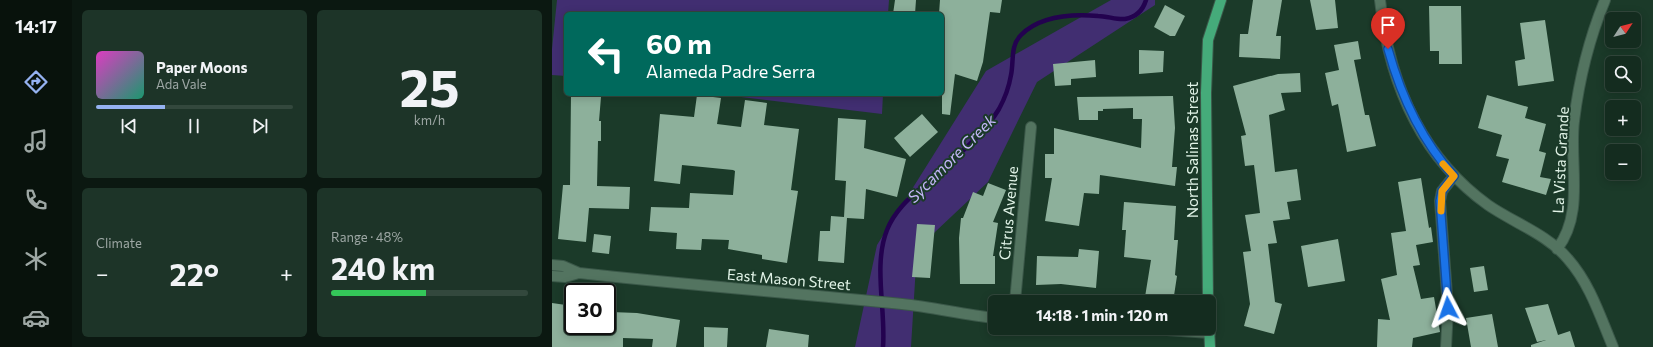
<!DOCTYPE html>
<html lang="en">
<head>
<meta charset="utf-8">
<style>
	:root { --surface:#142c1f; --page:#1d3428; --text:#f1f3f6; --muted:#9da7a4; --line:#33483d; --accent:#95b2f1 }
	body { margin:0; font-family:Commissioner,sans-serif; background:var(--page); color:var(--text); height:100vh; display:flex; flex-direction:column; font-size:15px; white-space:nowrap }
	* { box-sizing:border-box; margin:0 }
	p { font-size:13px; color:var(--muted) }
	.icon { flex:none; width:22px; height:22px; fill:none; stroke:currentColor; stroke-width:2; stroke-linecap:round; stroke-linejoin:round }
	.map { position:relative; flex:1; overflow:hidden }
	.drawer { display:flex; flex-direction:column; gap:10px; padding:10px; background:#0b1811; width:480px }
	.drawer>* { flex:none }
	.top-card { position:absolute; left:12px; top:12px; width:380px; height:84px; border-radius:6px; box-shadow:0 2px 10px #0003,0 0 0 1px var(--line); background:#00695c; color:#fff; overflow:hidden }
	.needle { width:26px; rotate:54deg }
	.buttons { position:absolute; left:1053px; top:12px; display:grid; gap:8px }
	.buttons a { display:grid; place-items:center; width:36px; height:36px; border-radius:6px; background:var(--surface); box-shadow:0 2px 10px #0003,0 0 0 1px var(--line); font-size:20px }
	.speed { position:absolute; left:12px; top:283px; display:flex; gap:8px; font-size:20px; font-weight:700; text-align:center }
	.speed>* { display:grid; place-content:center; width:52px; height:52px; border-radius:50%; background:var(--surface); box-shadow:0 2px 10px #0003,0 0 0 1px var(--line); line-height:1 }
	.speed .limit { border:2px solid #111; border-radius:6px; background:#fff; color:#111 }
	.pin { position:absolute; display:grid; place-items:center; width:34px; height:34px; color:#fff; margin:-41px -17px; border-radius:50% 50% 50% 0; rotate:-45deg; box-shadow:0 0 4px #0007 }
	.pin .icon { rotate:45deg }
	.me { position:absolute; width:44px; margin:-22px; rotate:356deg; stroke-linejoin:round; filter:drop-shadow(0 0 3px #0008) }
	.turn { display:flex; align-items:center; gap:14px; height:84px; padding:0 16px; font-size:18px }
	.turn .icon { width:52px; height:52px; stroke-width:2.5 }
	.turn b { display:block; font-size:28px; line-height:34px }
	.big { font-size:30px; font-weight:700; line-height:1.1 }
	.drawer .tile { flex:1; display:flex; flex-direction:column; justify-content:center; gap:6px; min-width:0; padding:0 14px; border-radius:6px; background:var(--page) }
	.drawer .dial { align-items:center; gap:0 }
	.dial b { font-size:52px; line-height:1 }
	.song { display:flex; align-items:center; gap:12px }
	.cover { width:48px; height:48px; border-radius:6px; background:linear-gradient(135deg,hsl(310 70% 55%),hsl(160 70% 35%)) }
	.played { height:4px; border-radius:2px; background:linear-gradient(90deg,var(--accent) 35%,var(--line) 35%) }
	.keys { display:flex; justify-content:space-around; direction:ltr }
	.heat { display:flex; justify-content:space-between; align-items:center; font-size:22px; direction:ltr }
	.charge { height:6px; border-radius:3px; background:linear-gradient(90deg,#34c759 48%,var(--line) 0) }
	.drawer .tiles { flex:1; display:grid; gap:10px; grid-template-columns:repeat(2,1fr) }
	.trip { position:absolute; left:436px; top:295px; width:228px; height:40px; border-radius:6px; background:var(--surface); box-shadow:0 2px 10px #0003,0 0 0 1px var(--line); font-weight:700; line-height:40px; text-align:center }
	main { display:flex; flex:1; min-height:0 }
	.tabs { display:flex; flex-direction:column; width:72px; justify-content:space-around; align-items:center; background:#08120c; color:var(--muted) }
	.tabs .icon { width:28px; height:28px }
	.tabs .current { color:var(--accent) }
	.tabs b { font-size:18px; color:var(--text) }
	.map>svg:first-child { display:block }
</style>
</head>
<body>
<main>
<nav class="tabs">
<b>14:17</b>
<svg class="icon current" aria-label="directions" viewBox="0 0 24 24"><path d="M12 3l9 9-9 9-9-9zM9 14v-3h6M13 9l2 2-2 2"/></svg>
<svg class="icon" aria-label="music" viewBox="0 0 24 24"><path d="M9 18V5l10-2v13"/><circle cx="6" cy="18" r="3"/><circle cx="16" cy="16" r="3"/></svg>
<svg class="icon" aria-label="phone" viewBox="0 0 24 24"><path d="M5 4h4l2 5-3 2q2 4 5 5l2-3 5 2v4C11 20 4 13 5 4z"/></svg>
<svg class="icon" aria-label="climate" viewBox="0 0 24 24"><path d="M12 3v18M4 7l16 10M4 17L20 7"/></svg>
<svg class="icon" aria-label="car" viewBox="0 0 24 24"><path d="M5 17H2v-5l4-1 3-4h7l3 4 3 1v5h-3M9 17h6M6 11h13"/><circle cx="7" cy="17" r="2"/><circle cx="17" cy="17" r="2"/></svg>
</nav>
<section class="drawer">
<div class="tiles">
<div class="tile">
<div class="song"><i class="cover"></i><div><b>Paper Moons</b><p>Ada Vale</p></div></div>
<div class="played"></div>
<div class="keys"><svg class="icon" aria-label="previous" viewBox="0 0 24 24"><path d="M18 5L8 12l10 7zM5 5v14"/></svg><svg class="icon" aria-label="pause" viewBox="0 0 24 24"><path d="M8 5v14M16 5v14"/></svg><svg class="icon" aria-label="next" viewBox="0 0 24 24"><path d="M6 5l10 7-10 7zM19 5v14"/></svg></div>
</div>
<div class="tile dial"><b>25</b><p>km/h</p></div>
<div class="tile"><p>Climate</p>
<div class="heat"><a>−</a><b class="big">22°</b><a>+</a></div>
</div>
<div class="tile"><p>Range · 48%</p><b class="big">240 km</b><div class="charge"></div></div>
</div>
</section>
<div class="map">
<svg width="1101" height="347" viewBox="0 0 1101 347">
	<rect width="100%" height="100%" fill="#1b3a29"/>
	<!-- green -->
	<path fill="#412e71" d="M5,0H337L336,14H14V76L0,75V49Z
		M559,0H603V5L485,82L436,182L365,249L359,347H303L325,245L434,71Z
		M164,94H331L330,114Z"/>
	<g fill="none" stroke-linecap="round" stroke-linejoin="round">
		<!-- stream -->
		<path stroke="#23024f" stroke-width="4.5" d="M331,347C334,310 321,265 335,230C342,212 357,198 371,186C397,162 429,139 447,109C453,98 457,87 459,75C462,61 458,46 469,35C488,16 521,14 546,16C555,16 565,20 573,19C584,17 591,10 594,0"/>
	</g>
	<!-- building -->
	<path fill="#8db09b" d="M343,0H364L363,14H341Z
		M388,0H450L448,13L438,12L431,62L425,81L403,74L398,115L390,114V14H387Z
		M701,0H730L724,36H729L728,59L687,57L688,34H696Z
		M758,0H783L786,28L764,30Z
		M613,5L633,16L623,36H618L602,27Z
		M877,6H909L910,64H887V51H878Z
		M993,20L1002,81L966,86L963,61L973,59L968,23Z
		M806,41L809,59L802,60L813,115H817L824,146L795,152L786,104L780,106L773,73L787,70L782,45Z
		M587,50L612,51L611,72L587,74Z
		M543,60L544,77L519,79V85L503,86L501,64Z
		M748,73L749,92L729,93L733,110L717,115L723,172L745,169L749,200L735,202L738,219L721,221L725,243L716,244L723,302L730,304L722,334L692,326L698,304L691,252L699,251L693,215L708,213L702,165L693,166L689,136L694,135L681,86L726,74Z
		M19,94L49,97L47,121H49V141H46L45,186L78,187L77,209L37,208L34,242L6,239L11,185H18Z
		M145,95L169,98L165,124L189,127L193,100L215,103L212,125L247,129L239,190L246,191L235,263L210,259V255L176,249L177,240L150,239L149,250L124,249L125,233L97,231L99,207L137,208L138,193L181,195L183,171L181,170L130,165L128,184L102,181L108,114L142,117Z
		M935,95L976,107L973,118L994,124L987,151L994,153L988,177L999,179L994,195L950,182L957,159L944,156L950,135L926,128Z
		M621,96L623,128L620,167H625L623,186L548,175L547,194L532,193L527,226L493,221L500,178H493V154H502V128L589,148L590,119H581V108L551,109V111H546V120H527L525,97Z
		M370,114L386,132L358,157L342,138Z
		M286,118L314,120L312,148L354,159L345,197L314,189L312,219L295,218L292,263L266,261L268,231H278L279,216L292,217L294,181L283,180Z
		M869,178L877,228L879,227L881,242L864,245L868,265L861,266L869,299L882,297L888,332L861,338L860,347H825L826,319L838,320L829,279L845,275L839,233L854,231L846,182Z
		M436,183L454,190L441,222L446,223L441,256H443V284H408L407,238L409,218H411L421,192L431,196Z
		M572,202L624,206L622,240H626L623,275L625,276L621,302L593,297L599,260L572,257L574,230H570Z
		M365,224L383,225L378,278L360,277Z
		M42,234L59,236L57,254L40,252Z
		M786,239L793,281L756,287L749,246Z
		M527,249L547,251L544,288L509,284L484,285L485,256L526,257Z
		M932,266L936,290L922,292L918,268Z
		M0,303L21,306V326H59V312L85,313L128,320L124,347H100L101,339L71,338V347H0Z
		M996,304L1006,335L1018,331L1023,347H979V345L994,340L985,342L973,308Z
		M940,314L946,347H919L914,318Z
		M152,327L176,328L175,347H152Z
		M217,329L257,335L256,347H214Z"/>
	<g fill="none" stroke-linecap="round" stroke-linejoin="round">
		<defs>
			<path id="minor" d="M828,0C837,81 868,156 936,205C962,223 995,234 1016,259C1038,284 1048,316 1061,347
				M1005,249C1033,213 1017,164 1022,121C1027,80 1037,39 1053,0
				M0,265L11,266L27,273C135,285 242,293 350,304C381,307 412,315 443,318
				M0,276L13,277L27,273
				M463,302L479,127
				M586,328L658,333
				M894,347L896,308L888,201L890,191L902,176"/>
			<path id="major" d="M656,302L654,93L656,40L669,0
				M657,326L658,347"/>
		</defs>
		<!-- minor casing -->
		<use href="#minor" stroke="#3b5849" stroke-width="12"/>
		<!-- major casing -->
		<use href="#major" stroke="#3b5849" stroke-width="12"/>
		<!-- minor -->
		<use href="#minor" stroke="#537460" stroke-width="10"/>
		<!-- major -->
		<use href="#major" stroke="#45ab7a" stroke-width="10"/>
	</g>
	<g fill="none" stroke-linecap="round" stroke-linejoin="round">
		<defs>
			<path id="route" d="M836,49C849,96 869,140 902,176L890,191L888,201L896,308"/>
		</defs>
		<!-- route casing -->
		<use href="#route" stroke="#114b97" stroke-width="10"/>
		<!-- route -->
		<use href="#route" stroke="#1a73e8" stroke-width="7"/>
		<!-- slow -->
		<path stroke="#f59e0b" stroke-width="7" d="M889,211L890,191L902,176L891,164"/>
	</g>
	<g text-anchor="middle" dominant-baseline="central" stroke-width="4" stroke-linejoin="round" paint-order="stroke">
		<!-- street labels -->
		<g font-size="15" fill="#e1f3e7" stroke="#1b3a29">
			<text transform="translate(640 150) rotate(-90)">North Salinas Street</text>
			<text transform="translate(1008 160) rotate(-87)">La Vista Grande</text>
			<text transform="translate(456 213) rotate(-85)">Citrus Avenue</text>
			<text transform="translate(237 279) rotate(5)">East Mason Street</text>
		</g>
		<!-- water labels -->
		<g font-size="16" font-style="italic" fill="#c4b7f8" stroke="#1b3a29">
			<text transform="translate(399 158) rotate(-45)">Sycamore Creek</text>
		</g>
	</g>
</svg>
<div class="buttons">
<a><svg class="needle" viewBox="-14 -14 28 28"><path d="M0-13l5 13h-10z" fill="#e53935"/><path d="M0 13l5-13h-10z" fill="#9da7a4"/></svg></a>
<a><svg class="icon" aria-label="search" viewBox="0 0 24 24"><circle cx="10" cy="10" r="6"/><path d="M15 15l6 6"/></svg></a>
<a>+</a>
<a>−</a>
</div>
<div class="speed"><div class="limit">30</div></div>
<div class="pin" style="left:836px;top:49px;background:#d93025"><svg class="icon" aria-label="arrive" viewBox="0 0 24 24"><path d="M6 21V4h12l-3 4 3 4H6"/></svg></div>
<svg class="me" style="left:896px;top:308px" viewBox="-20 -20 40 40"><path d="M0-17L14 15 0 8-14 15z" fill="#1a73e8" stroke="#fff" stroke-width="4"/></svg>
<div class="trip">14:18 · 1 min · 120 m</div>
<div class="top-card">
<div class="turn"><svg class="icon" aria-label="left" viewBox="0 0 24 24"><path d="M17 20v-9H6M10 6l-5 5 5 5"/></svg><div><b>60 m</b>Alameda Padre Serra</div></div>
</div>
</div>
</main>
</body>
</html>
